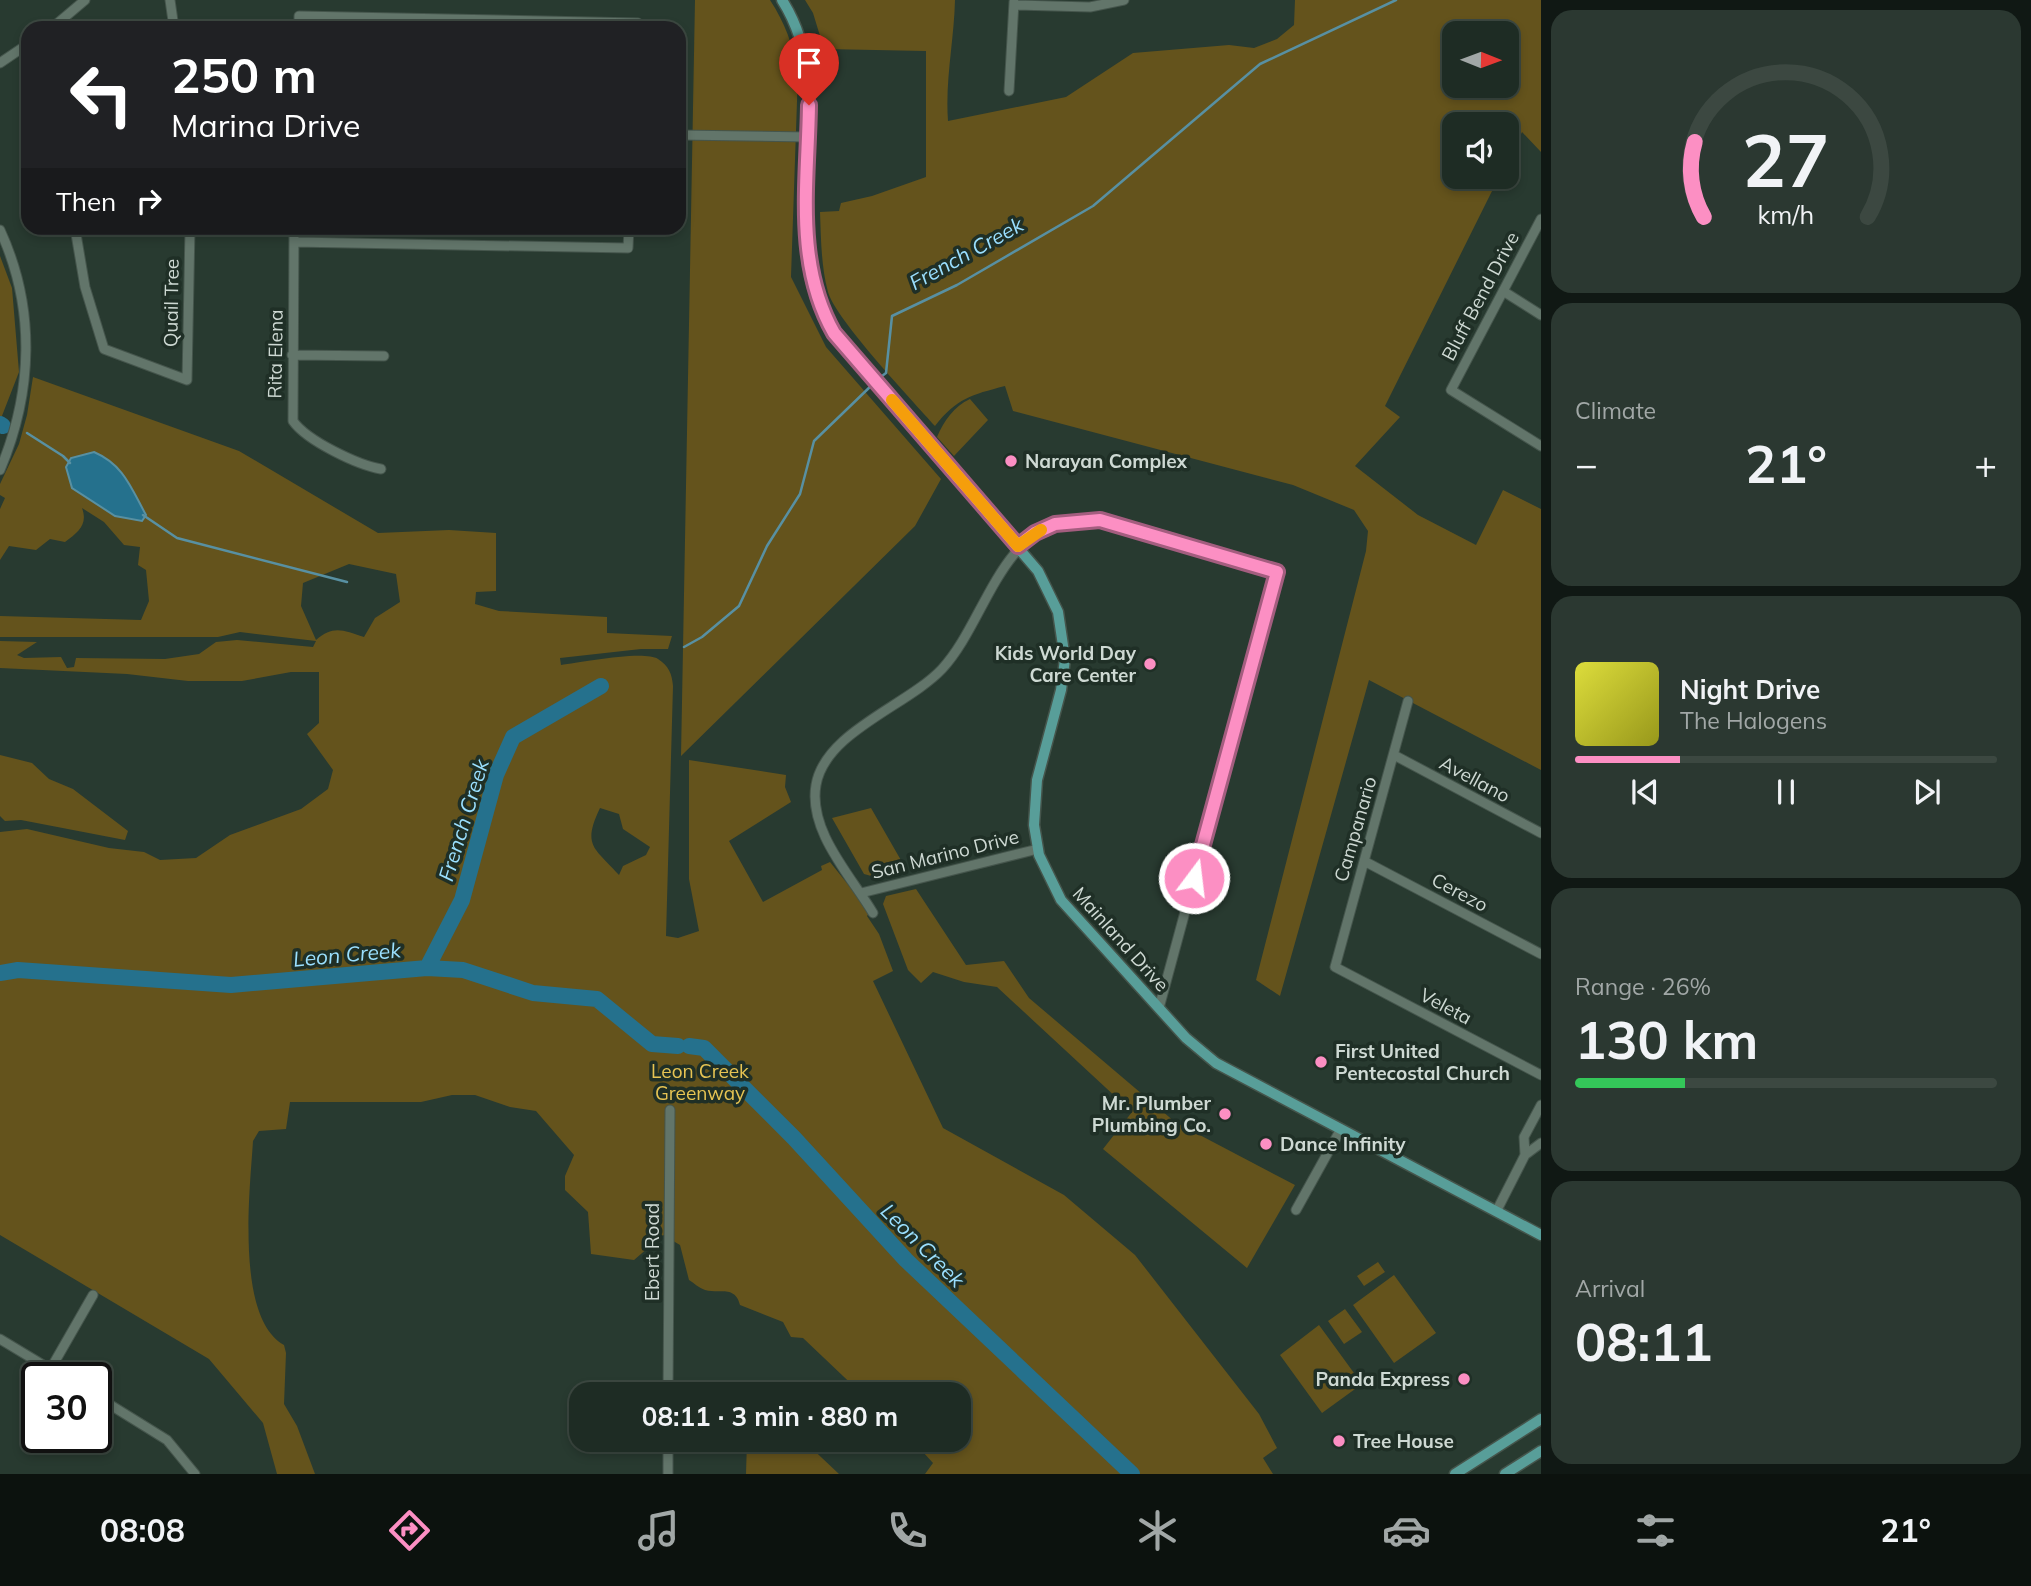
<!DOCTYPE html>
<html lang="en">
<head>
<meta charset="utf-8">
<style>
	:root { --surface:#1e2c24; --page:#2b3831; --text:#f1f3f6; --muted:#a1a7a6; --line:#3c4841; --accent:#fc8fc3 }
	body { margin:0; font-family:Mulish,sans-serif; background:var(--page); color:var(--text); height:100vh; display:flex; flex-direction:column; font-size:26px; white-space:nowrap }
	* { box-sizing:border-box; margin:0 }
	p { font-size:23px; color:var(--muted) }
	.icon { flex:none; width:38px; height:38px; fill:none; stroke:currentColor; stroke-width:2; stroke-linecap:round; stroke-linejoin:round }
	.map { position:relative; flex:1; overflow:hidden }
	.panel { display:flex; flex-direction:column; gap:10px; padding:10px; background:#101814; width:490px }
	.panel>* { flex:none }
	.guide { position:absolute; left:21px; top:21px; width:665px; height:214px; border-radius:21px; box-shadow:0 4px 10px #0003,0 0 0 2px var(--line); background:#202124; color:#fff; overflow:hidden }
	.needle { width:46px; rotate:91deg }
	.fabs { position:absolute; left:1442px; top:21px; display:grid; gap:14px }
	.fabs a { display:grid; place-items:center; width:77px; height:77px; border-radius:14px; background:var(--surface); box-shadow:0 4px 10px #0003,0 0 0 2px var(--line); font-size:35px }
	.speed { position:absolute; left:21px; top:1362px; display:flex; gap:14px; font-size:35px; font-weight:700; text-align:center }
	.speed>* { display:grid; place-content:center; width:91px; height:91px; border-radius:50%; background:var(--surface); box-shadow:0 4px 10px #0003,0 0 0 2px var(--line); line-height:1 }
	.speed .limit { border:4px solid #111; border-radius:10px; background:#fff; color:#111 }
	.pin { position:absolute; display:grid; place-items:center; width:60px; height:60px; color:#fff; margin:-72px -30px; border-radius:50% 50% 50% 0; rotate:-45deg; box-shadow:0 0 7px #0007 }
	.pin .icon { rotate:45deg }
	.me { position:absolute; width:77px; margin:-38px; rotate:15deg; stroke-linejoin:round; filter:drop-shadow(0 0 5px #0008) }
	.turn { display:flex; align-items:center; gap:24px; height:147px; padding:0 35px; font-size:32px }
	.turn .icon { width:91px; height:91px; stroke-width:2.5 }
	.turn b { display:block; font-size:49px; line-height:60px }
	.then { display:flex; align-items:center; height:66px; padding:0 35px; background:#0003; gap:14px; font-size:26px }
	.big { font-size:52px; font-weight:700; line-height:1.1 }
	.panel .card { flex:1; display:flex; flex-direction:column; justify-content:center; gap:10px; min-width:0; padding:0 24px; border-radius:21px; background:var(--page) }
	.panel .dial { align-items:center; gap:0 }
	.dial svg { height:182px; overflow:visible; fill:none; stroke:var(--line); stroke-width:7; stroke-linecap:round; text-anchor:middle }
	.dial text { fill:var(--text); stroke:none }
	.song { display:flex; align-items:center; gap:21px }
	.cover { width:84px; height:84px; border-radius:10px; background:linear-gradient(135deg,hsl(60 70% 55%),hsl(60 70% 35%)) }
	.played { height:7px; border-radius:4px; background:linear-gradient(90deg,var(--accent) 25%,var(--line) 25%) }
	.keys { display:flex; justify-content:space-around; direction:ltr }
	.heat { display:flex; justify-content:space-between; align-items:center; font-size:38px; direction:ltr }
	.charge { height:10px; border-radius:5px; background:linear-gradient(90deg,#34c759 26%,var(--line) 0) }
	.trip { position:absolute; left:569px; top:1382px; width:402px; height:70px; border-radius:21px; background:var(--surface); box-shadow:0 4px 10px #0003,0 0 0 2px var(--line); font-weight:700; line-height:70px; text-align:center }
	.dock { display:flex; height:112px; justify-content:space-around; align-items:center; background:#0c120e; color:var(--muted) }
	.dock .icon { width:49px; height:49px }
	.dock .active { color:var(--accent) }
	.dock b { font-size:32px; color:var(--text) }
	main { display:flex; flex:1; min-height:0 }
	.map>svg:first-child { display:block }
</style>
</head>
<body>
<main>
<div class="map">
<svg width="1541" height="1474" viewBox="0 0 1541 1474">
	<rect width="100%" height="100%" fill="#283a30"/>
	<!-- green -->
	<path fill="#64531c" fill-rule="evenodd" d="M695,0H770C785,23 793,45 798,72L791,277L826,347L941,479L915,526L681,756Z
		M805,0H955C954,41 945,80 948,121L1066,97L1133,53L1229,45L1254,48L1277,39L1294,25L1295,0H1541V152L1522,132L1507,162V124H1454V177H1499L1385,406L1400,417L1355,466L1418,515L1476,545L1503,490L1541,509V770L1369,680L1280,996L1256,980L1366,551L1368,531L1354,510L1293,485L1013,411L1005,386C971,395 957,398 935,426C912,400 836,320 828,292C821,266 821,238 820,212L839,211L841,203L872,196L926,177V51L824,49L813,13ZM1454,33H1507V86H1454Z
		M0,256L12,288L19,372L0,421Z
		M33,377L239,451L378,533L449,530L496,533V591L476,592L475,604L499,611L607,617V633L672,636L668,649H641L560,658L561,665C580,663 643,650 658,659C669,666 672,674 673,686L666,936L678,938L699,931L689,879V760L786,775L785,787L791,802L729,841L763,902L822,870L821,866L830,862L870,912L867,916L879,934L893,971L873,981L943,1128L1064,1195L1135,1255L1259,1414L1277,1448L1263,1458L1273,1474H925L933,1463L912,1440H959V1395H863L803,1338L791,1337L783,1322L740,1305C735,1285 720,1294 705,1290C699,1288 694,1283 689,1280L680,1245L663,1235L634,1260L591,1254L588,1212L565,1190V1176L574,1155L536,1111L510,1107L475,1095H452L421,1102H290L286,1129L259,1131L253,1141C250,1190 235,1318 284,1345L286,1353L284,1404L297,1426L315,1474H277L263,1423L209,1359L0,1235V832L27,829L109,848L144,852L160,860L196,858L230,835L301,809L328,789L333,770L307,734L319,723V672H291L242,681H188L127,674L0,668V641L37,642L17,655L24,658L61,657L67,668L74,667L76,658L165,659L199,654L216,642L237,640L313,647L316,641L240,632L218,637H0V616L141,620L149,601L146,570L138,565L140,547L124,545L104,522L82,508C88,524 79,532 65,542L50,539L36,550L9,546L0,560V509L5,498L0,495V484L19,444L27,415ZM349,564L396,574L400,602L375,618L364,637C343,630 333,625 316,640L301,606L303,583ZM600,808L619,814L623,829L650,847L646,855L623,866L619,875C594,847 582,846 600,808Z
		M970,399L988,420L954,456L937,437C944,421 954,406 970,399Z
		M0,755L32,763L49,779L73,789L128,831L125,840L21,820L5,821L0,816Z
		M871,808L906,869L875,877L864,874L832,818Z
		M916,889L966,965L1004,961L1029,998L1175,1122L1295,1185L1247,1268L1103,1149L1132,1112L997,987L964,982L933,972L921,983L908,970L883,904L886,896Z
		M1378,1262L1385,1272L1364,1286L1357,1276Z
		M1394,1275L1436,1333L1394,1363L1353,1305Z
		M1345,1309L1362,1332L1344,1344L1328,1321Z
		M1319,1325L1362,1384L1322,1413L1280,1355Z
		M747,1440H803L839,1474H746Z"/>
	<!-- water -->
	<path fill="#25718d" stroke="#5890a2" stroke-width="2" d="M94,452C124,465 131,488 146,515L142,521L115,516L72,488L66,467L71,458Z"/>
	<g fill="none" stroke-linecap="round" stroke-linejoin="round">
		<!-- stream -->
		<path stroke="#5890a2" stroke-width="2.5" d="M878,379L886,373L892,316L957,285L1093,206L1260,64L1396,0
			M27,433L63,456L70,463
			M143,515L177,538L347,582
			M684,647L702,637L739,606L767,546L800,494L814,441L873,384"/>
		<!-- river -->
		<path stroke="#25718d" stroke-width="16" d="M0,424L3,426
			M427,968L462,900L496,775L513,737L601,686
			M0,973L18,970L231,985L427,968L463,970L533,993L597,999L652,1044L678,1046
			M689,1046L704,1048L794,1138L906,1260L1132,1474"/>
		<defs>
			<path id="minor" d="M170,0L174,28
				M1014,5L1090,7L1124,0
				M52,28L85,0
				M299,28V16L638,23V28
				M0,63L28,44
				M1009,91L1014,2
				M679,135L808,137
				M1541,219L1451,390L1541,446
				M75,228L85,287L104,349L187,380L190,228
				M294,228L293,421C307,441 358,465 381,469
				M0,230C36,308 33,392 0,470
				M294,242L628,248L629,228
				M1503,291L1541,315
				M292,355L384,356
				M1408,701L1335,967L1541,1075
				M1394,755L1541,833
				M1364,861L1541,954
				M861,893L1038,849
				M873,913C851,876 808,831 816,785C825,732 907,706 942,669C984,624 999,533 1067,521C1115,512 1227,557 1277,572L1159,1008
				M1525,1155L1541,1143
				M1296,1210L1341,1129
				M1497,1210L1525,1155L1524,1137L1541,1105
				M0,1339L63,1377
				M50,1370L93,1295
				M668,1395L670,1110
				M96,1396L167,1440L195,1474
				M668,1474V1440"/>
			<path id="major" d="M782,0C835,83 792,183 810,274C814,296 823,314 834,333L1038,571L1058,612L1065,659L1061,690L1037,780L1034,825L1039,855L1061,900L1186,1038L1216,1063L1541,1235
				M1455,1474L1541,1419
				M1505,1474L1541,1451"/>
		</defs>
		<!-- minor casing -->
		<use href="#minor" stroke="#45554c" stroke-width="11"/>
		<!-- major casing -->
		<use href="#major" stroke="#45554c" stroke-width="13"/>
		<!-- minor -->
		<use href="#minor" stroke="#62756a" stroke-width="9"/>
		<!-- major -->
		<use href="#major" stroke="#589e99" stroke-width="10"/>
	</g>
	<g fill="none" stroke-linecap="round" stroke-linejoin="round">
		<defs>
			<path id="route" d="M809,105C808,182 794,263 834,333L1018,546L1035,533L1055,524L1100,520L1277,572L1194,878"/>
		</defs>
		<!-- route casing -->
		<use href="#route" stroke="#a45d7f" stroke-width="18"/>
		<!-- route -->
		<use href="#route" stroke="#fc8fc3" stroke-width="12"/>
		<!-- slow -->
		<path stroke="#f59e0b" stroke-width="12" d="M892,400L1018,546L1041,530"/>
	</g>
	<!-- markers -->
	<g fill="#fc8fc3" stroke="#1f2f26" stroke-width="2.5">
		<circle cx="1011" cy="461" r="7"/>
		<circle cx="1150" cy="664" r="7"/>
		<circle cx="1321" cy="1062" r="7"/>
		<circle cx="1225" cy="1114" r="7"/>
		<circle cx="1266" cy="1144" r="7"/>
		<circle cx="1464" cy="1379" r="7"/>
		<circle cx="1339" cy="1441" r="7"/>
	</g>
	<g text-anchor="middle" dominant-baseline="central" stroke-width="7" stroke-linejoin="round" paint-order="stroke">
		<!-- street labels -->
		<g font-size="19" fill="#ced9d3" stroke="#1f2f26">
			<text transform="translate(1480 296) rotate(-62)">Bluff Bend Drive</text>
			<text transform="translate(171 303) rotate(-89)">Quail Tree</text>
			<text transform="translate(275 354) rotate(-89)">Rita Elena</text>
			<text transform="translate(1475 779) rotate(28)">Avellano</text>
			<text transform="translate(1355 829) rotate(-74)">Campanario</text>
			<text transform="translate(945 854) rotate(-14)">San Marino Drive</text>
			<text transform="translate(1460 892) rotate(28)">Cerezo</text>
			<text transform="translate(1121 939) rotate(48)">Mainland Drive</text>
			<text transform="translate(1446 1006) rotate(28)">Veleta</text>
			<text transform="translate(652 1252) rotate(-90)">Ebert Road</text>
		</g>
		<!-- poi labels -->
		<g font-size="19" font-weight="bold" fill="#ced9d3" stroke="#1f2f26" text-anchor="start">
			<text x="1025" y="461">Narayan Complex</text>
			<text x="1136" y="653" text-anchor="end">Kids World Day<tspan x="1136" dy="22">Care Center</tspan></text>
			<text x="1335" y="1051">First United<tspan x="1335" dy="22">Pentecostal Church</tspan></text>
			<text x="1211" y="1103" text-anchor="end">Mr. Plumber<tspan x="1211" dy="22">Plumbing Co.</tspan></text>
			<text x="1280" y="1144">Dance Infinity</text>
			<text x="1450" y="1379" text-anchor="end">Panda Express</text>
			<text x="1353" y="1441">Tree House</text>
		</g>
		<!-- park labels -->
		<g font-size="19" fill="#e6c453" stroke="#1f2f26">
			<text x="700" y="1071">Leon Creek<tspan x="700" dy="22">Greenway</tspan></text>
		</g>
		<!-- water labels -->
		<g font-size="21" font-style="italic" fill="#9adffe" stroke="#1f2f26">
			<text transform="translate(966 253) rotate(-29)">French Creek</text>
			<text transform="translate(463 820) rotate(-73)">French Creek</text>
			<text transform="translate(347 954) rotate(-5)">Leon Creek</text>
			<text transform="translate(923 1245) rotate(45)">Leon Creek</text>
		</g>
	</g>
</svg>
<div class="fabs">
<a><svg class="needle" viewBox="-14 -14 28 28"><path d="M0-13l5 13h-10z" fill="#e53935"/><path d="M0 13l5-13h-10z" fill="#a1a7a6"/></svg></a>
<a><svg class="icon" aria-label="sound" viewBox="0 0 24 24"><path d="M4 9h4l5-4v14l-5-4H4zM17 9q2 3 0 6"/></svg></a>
</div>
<div class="speed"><div class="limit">30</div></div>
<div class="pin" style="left:809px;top:105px;background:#d93025"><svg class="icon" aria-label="arrive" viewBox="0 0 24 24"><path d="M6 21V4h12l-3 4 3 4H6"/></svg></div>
<svg class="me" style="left:1194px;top:878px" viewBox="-20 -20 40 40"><circle r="17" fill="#fc8fc3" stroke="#fff" stroke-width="3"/><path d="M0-11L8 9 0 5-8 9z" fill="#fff"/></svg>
<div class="trip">08:11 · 3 min · 880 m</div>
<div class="guide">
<div class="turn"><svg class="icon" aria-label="left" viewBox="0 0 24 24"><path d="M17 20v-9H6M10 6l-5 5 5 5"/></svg><div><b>250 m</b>Marina Drive</div></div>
<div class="then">Then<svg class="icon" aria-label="right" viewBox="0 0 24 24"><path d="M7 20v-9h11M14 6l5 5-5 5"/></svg></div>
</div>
</div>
<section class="panel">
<div class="card dial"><svg viewBox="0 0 100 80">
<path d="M14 69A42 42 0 1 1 86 69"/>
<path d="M14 69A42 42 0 0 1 10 36" stroke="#fc8fc3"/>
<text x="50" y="56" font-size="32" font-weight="700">27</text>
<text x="50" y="72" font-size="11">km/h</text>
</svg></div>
<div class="card"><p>Climate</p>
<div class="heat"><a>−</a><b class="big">21°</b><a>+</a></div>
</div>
<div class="card">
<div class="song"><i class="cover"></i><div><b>Night Drive</b><p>The Halogens</p></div></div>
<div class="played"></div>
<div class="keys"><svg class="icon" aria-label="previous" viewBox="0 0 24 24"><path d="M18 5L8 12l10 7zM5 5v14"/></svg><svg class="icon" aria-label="pause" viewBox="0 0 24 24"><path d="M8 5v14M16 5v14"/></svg><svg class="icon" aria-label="next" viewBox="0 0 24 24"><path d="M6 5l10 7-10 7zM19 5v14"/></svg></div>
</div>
<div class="card"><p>Range · 26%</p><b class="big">130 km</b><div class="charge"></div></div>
<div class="card"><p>Arrival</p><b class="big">08:11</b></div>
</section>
</main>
<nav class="dock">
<b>08:08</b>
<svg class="icon active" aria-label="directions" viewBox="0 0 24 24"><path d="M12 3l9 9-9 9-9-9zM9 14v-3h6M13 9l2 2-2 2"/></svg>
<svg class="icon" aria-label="music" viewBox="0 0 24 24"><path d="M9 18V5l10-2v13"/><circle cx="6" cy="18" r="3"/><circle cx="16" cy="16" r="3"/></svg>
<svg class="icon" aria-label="phone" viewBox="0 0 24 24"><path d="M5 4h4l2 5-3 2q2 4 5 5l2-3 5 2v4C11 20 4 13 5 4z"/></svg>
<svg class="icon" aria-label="climate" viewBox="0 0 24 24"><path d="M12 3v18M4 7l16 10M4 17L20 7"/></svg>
<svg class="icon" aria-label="car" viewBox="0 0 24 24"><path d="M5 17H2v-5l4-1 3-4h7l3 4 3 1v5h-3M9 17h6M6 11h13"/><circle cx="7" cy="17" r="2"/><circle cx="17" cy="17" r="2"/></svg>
<svg class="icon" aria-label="filters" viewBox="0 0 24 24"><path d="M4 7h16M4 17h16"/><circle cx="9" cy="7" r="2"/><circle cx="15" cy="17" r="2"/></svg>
<b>21°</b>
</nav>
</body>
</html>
